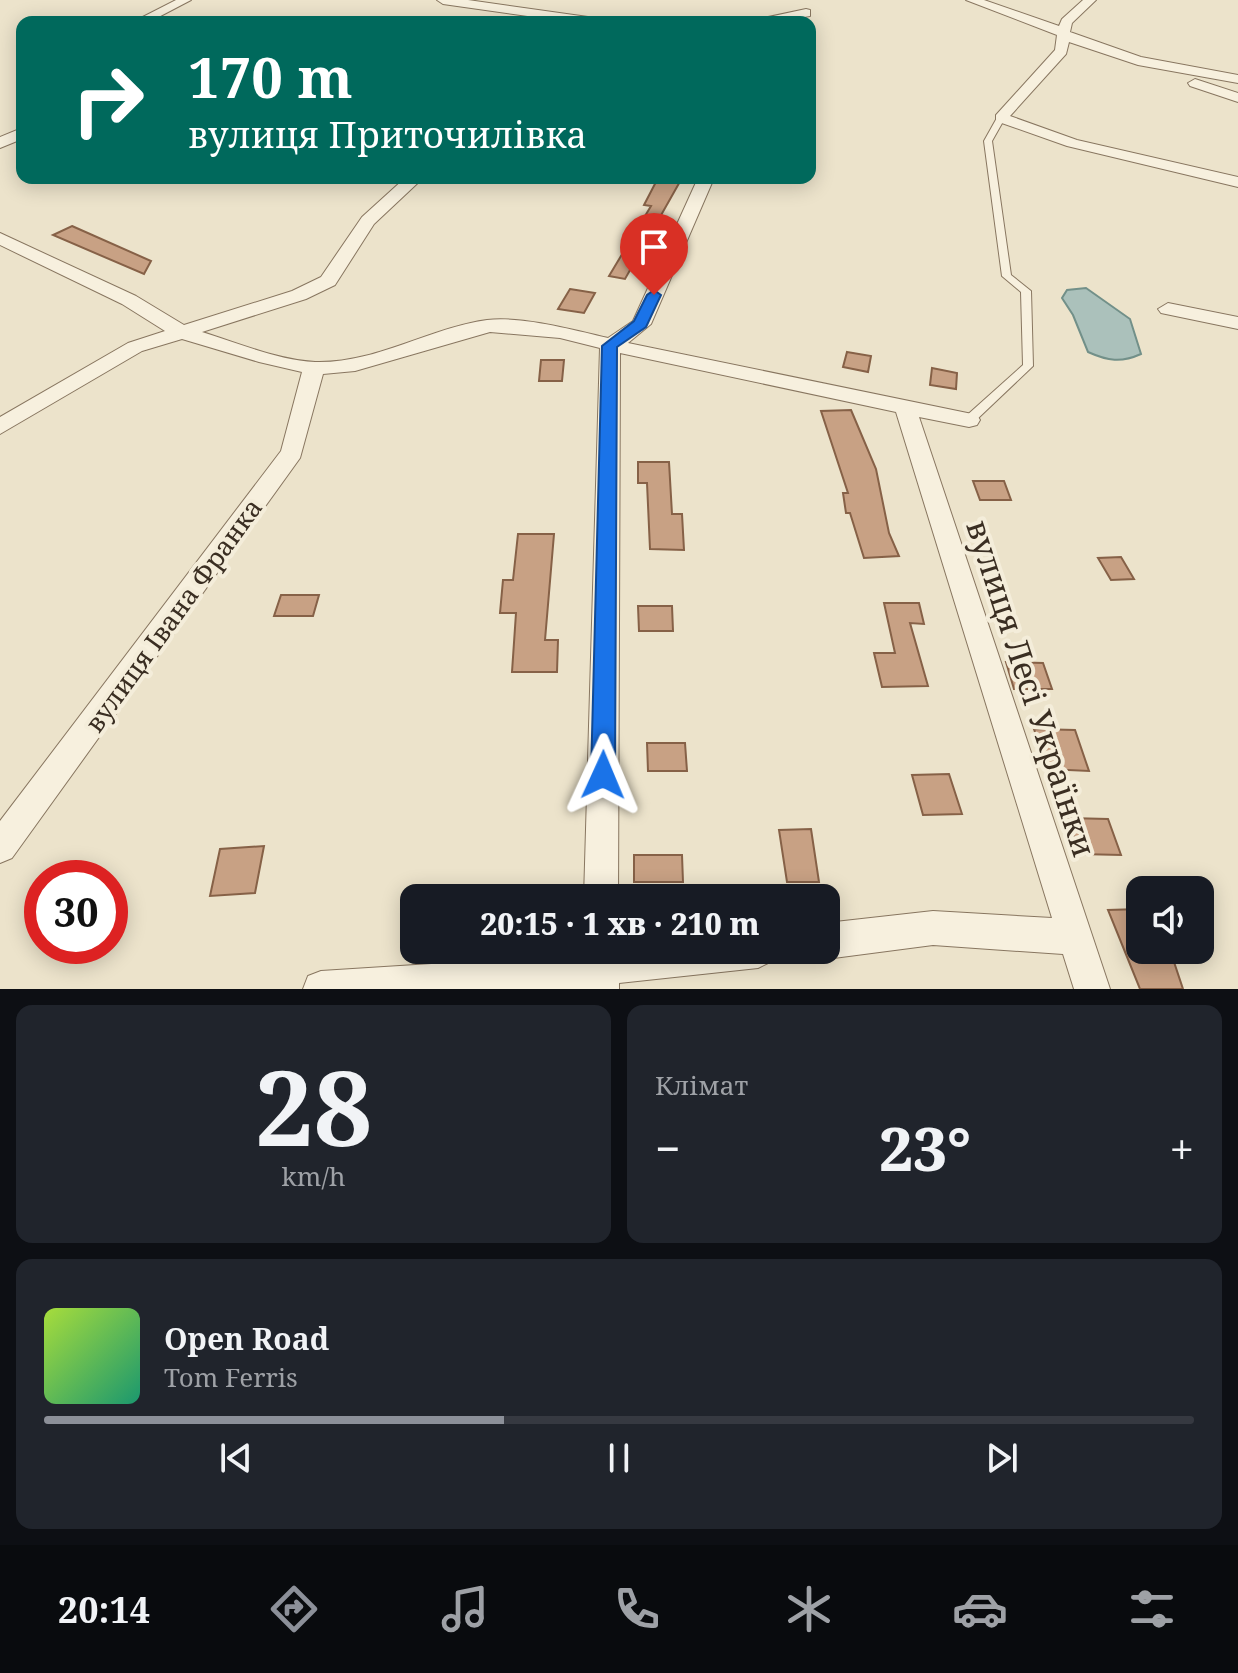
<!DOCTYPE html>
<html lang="uk">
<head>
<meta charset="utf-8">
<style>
	:root { --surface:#171b24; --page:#20242c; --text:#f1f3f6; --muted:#9ea1a6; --line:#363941; --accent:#8c9099 }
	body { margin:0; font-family:"Noto Serif",serif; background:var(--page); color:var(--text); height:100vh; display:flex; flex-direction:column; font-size:30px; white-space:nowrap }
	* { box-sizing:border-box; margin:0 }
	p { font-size:26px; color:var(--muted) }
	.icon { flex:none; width:44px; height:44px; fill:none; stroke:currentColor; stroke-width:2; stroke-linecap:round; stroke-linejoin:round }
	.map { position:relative; height:989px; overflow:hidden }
	.drawer { display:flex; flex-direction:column; gap:16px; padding:16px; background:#0d0f14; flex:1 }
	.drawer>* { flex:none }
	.top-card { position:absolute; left:16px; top:16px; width:800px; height:168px; border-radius:16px; box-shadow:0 4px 20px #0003; background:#00695c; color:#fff; overflow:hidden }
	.controls { position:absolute; left:1126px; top:876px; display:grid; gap:16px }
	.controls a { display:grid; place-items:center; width:88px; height:88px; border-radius:16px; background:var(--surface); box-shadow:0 4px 20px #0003; font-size:40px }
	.speed { position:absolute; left:24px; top:860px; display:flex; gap:16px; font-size:40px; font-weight:700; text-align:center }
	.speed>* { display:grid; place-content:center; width:104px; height:104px; border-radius:50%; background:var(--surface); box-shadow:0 4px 20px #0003; line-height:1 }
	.speed .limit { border:12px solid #d22; background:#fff; color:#111 }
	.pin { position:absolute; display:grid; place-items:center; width:68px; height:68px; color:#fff; margin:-82px -34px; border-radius:50% 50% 50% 0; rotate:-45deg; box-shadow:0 0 8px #0007 }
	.pin .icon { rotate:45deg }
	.me { position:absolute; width:88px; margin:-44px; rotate:1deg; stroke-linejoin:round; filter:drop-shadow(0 0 6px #0008) }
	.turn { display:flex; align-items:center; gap:28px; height:168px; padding:0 40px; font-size:36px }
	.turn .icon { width:104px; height:104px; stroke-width:2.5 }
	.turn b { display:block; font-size:56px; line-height:68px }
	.big { font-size:60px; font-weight:800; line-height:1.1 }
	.drawer .tile { flex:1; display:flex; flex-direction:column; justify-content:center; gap:12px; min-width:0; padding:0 28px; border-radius:16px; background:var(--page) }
	.drawer .dial { align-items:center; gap:0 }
	.dial b { font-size:104px; line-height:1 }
	.song { display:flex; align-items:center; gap:24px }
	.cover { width:96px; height:96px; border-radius:12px; background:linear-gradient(135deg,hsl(80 70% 55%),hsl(160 70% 35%)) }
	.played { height:8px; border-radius:4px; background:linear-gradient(90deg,var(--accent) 40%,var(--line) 40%) }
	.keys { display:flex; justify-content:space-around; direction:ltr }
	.heat { display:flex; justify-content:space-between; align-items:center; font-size:44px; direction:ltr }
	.drawer .tiles { flex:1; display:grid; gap:16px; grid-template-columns:1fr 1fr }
	.tile:last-child { grid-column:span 2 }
	.trip { position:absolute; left:400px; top:884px; width:440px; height:80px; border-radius:16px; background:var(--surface); box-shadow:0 4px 20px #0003; font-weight:800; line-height:80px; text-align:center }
	.tab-bar { display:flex; height:128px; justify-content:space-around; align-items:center; background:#090b0e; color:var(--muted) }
	.tab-bar .icon { width:56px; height:56px }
	.tab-bar .on { color:var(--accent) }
	.tab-bar b { font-size:36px; color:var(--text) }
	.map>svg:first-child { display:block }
</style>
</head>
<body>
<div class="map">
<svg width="1238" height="989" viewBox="0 0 1238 989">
	<rect width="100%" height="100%" fill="#ece3cb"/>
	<!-- water -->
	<path fill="#abc1bb" stroke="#729089" stroke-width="2" d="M1086,288L1130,319L1141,354C1121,363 1108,361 1088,352L1073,315L1062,298L1067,290Z"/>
	<!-- building -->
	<path fill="#c8a184" stroke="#866147" stroke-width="2" d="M658,178H682L625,279L609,276L651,206L644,205Z
		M72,226L151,261L144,274L53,235Z
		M570,289L595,293L584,313L558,309Z
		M847,352L871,356L868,372L843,367Z
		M541,360H564L562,381H539Z
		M932,368L957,373L956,389L930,385Z
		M851,410L876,469L889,533L899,556L864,558L850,513H846L843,493H848L821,411Z
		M638,462H669L672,514H682L684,550L650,549L647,483H638Z
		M973,481H1004L1011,500H980Z
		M518,534H554L545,640H558L557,672H512L516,613H500L503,580H513Z
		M1121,557L1134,579L1111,580L1098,558Z
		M281,595H319L313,616H274Z
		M884,603H919L924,624L910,623L928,686L882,687L874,653H895Z
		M638,606H672L673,631H639Z
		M1006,662L1043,663L1052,689H1014Z
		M1034,729L1075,730L1089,771L1047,769Z
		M647,743H685L687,771H648Z
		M949,774L962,814L923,815L912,775Z
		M1068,818L1108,819L1121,855L1080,854Z
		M811,829L819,882H787L779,830Z
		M264,846L255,893L210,896L220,849Z
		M634,855H682L683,882H634Z
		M1140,909V950H1170L1183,989H1140L1108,910Z"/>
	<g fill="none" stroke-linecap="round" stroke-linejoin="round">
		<defs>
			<path id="service" d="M998,116L1005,118L992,141L1011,275L1031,291L1033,366L973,423H965L963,420L965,417L1023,365L1021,292L1002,276L984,141Z"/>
			<path id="minor" d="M176,0H191L149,22H133Z
				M437,0H468L595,18L601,22H570L443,4Z
				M966,0H984L1059,26L1062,19L1083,0H1096L1072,23L1070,32L1141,57L1238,75V83L1138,65L1069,42L1066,54L1010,116L1077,140L1238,177V187L1067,146L996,121V115L1055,50L1057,35Z
				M806,9L810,10V16L773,22H745Z
				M1195,79L1238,93V102L1190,86L1188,83Z
				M22,128V139L0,148V137Z
				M405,178H423L374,224L335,285L306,299L202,332C238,343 277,360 315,362C375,364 429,328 487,320C522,316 574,330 608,338L633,321L698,178H714L651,324L628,343L977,415L980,420L977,425L969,427L919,417L1110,989H1074L1063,954L933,945L826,959L814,953L812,950H826V923L933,911L1052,918L896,412L620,353L618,898H584L600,348L560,338L490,332L355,371L323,374L300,458L12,858L0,863V821L281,451L302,372L259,362L182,339L142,351L0,434V417L128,343L165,331L122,304L0,245V233L136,296L184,325L292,291L321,277L362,217Z
				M1168,303L1238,317V329L1161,313L1158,309Z
				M582,950H776L770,962L758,968L619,983V989H303L308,976L321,971L527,958Z"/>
		</defs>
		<!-- service casing -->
		<use href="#service" stroke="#887660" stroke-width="2"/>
		<!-- minor casing -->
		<use href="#minor" stroke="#887660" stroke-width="2"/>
		<!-- service -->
		<use href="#service" fill="#f7f0de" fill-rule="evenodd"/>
		<!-- minor -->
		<use href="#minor" fill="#f7f0de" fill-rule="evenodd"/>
	</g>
	<!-- route -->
	<path fill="#1a73e8" stroke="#114b97" stroke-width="2" d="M654,290L661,295L646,327L617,347L615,775L611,783L603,786L595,783L591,775L602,346L634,321L647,295Z"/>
	<g text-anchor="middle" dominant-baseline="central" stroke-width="8" stroke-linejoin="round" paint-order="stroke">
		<!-- street labels -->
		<g font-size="26" fill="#3a2e22" stroke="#f4edda">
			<text transform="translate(173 615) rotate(-54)">вулиця Івана Франка</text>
		</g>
		<!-- near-street labels -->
		<g font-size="32" fill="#3a2e22" stroke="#f4edda">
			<text transform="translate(1032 688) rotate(72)">вулиця Лесі Українки</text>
		</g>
	</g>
</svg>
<div class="controls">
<a><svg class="icon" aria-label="sound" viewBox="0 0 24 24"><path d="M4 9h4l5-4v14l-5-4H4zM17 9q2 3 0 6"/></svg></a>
</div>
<div class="speed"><div class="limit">30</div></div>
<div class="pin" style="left:654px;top:295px;background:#d93025"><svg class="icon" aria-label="arrive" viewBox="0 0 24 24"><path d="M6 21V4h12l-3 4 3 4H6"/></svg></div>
<svg class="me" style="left:603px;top:775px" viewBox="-20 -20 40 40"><path d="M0-17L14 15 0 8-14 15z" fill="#1a73e8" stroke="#fff" stroke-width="4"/></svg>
<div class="trip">20:15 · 1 хв · 210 m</div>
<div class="top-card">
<div class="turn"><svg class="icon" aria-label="right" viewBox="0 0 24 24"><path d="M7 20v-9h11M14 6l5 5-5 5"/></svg><div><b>170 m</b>вулиця Приточилівка</div></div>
</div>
</div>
<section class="drawer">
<div class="tiles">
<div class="tile dial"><b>28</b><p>km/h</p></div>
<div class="tile"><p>Клімат</p>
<div class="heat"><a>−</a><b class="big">23°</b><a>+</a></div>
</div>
<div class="tile">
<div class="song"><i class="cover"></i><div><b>Open Road</b><p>Tom Ferris</p></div></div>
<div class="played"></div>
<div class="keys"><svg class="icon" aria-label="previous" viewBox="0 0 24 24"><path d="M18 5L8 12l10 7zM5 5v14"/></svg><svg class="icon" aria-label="pause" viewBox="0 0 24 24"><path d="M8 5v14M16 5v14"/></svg><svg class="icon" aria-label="next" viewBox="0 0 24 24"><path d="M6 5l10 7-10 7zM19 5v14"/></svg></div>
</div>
</div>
</section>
<nav class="tab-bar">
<b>20:14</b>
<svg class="icon on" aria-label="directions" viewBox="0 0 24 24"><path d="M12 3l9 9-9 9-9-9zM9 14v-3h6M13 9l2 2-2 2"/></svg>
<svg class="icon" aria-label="music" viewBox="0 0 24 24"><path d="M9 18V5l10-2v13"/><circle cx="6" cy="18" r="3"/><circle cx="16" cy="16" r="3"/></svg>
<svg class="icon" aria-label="phone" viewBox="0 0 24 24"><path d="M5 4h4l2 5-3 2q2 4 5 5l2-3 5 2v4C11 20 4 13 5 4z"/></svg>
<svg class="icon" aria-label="climate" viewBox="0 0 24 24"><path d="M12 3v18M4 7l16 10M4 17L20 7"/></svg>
<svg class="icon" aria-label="car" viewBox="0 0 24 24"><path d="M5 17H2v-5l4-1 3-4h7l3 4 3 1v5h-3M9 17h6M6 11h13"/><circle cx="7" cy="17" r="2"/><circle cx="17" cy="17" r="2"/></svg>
<svg class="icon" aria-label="filters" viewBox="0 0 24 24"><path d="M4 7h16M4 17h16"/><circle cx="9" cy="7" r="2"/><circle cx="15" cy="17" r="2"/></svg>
</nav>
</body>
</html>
